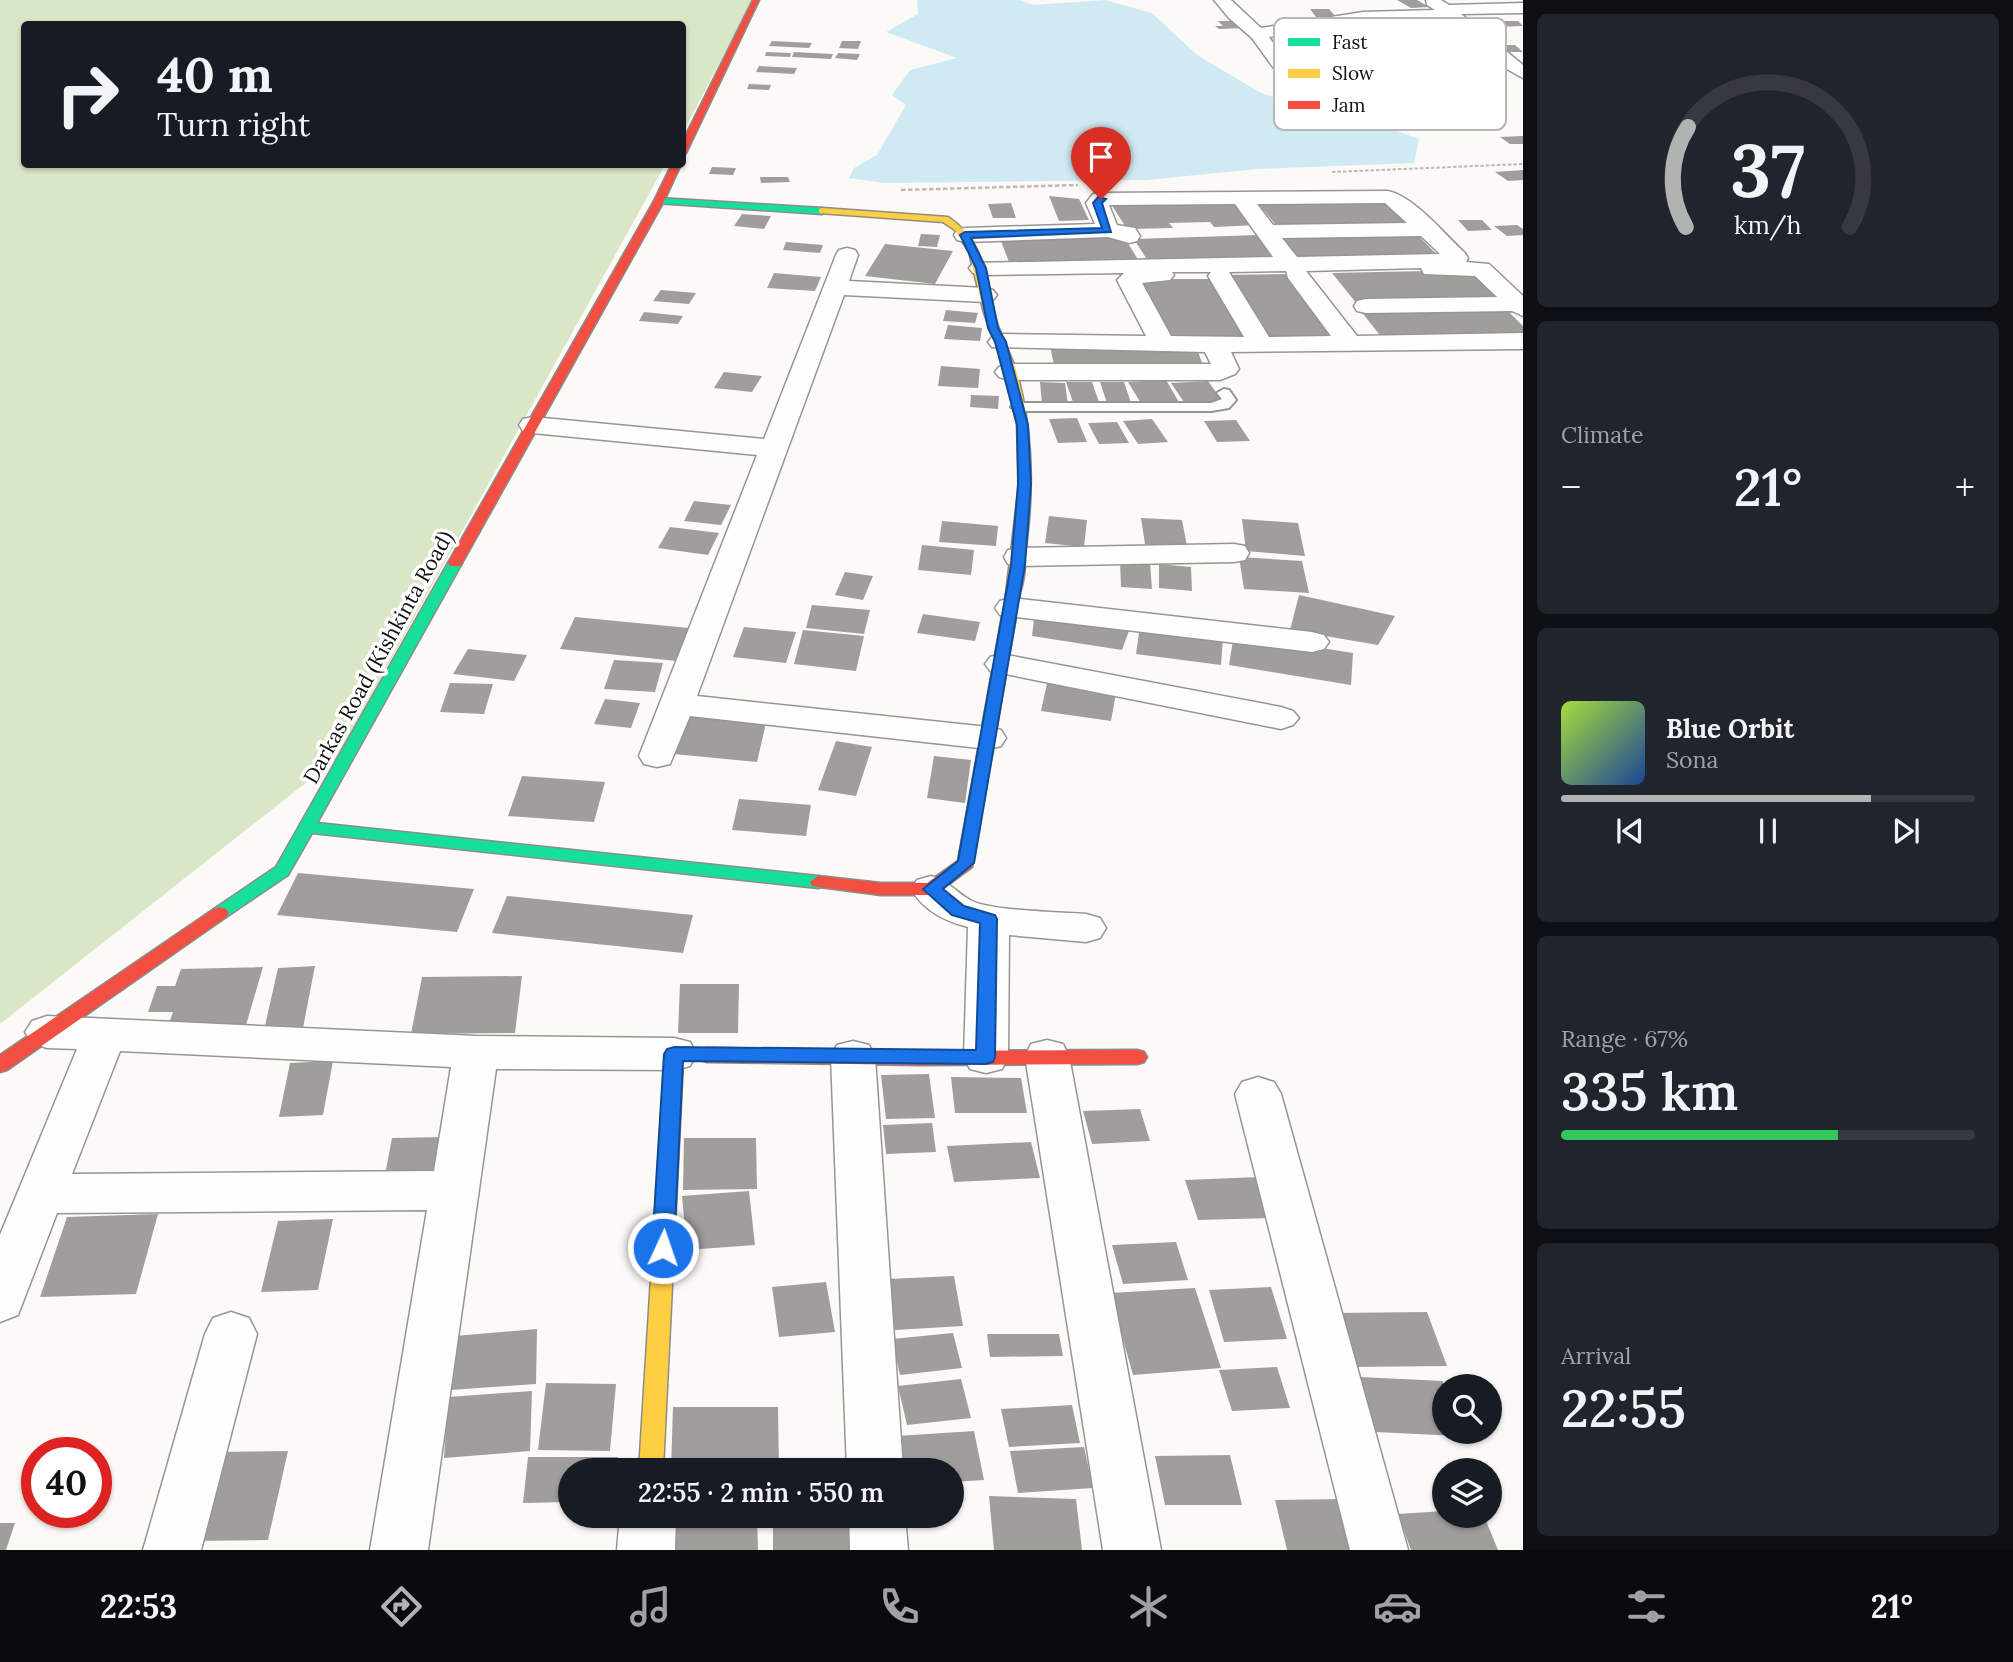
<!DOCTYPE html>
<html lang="en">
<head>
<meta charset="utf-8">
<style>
	:root { --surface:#171b24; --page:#20242c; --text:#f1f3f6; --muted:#9ea1a6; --line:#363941; --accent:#b1b2b2 }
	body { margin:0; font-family:Lora,serif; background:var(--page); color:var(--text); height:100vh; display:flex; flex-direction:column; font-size:26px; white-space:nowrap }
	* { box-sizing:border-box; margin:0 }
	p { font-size:23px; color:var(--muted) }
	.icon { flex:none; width:38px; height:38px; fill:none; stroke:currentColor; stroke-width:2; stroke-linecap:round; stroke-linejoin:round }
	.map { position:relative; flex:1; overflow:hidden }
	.drawer { display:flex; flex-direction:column; gap:14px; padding:14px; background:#0d0f14; width:490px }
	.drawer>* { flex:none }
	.top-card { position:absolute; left:21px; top:21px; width:665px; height:147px; border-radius:7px; box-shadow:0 2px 5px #0004; background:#171b24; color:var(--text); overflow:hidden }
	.tools { position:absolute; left:1432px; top:1374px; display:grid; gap:14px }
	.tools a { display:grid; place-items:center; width:70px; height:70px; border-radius:50%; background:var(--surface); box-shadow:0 2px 5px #0004; font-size:35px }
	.speed { position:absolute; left:21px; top:1437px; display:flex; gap:14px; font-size:35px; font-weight:700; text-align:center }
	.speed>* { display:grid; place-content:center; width:91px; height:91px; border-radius:50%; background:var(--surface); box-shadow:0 2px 5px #0004; line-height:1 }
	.speed .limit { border:10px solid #d22; background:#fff; color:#111 }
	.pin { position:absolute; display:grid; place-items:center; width:60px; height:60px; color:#fff; margin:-72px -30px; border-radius:50% 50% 50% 0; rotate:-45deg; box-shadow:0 0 7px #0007 }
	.pin .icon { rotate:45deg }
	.me { position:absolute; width:77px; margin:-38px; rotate:3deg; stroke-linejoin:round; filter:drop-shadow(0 0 5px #0008) }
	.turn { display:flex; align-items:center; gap:24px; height:147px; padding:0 21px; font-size:32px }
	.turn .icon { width:91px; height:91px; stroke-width:2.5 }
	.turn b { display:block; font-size:49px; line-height:60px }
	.big { font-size:52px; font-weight:600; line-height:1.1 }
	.drawer .card { flex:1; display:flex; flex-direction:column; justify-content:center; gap:10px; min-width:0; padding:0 24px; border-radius:10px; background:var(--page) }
	.drawer .dial { align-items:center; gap:0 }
	.dial svg { height:182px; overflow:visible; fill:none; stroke:var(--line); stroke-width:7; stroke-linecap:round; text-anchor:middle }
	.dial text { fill:var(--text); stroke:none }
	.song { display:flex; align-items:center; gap:21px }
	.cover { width:84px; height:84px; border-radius:10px; background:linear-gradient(135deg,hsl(80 70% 55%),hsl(220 70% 35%)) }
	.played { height:7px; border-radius:4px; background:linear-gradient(90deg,var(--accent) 75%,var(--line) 75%) }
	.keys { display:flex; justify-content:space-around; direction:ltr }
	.heat { display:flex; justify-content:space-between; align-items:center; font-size:38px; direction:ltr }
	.charge { height:10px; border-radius:5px; background:linear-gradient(90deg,#34c759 67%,var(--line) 0) }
	.trip { position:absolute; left:558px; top:1458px; width:406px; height:70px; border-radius:35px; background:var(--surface); box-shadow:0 2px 5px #0004; font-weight:600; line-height:70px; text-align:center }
	.dock { display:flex; height:112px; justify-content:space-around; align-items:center; background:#090b0e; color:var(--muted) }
	.dock .icon { width:49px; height:49px }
	.dock .current { color:var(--accent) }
	.dock b { font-size:32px; color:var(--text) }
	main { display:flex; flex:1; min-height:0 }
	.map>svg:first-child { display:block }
</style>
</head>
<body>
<main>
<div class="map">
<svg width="1523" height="1550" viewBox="0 0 1523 1550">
	<rect width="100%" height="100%" fill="#fcfaf6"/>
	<!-- forest -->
	<path fill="#dae7c6" d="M0,0H753L683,132L682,24H24V164L665,165L336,759L0,1024Z"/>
	<!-- water -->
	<path fill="#cfeaf3" d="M917,0H1019L1033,5L1105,0L1152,13L1197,55L1261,93L1304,107L1369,121L1419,139L1414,163L1257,169L1147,180L883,183L849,178L854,168L877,155L906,105L892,95L910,70L957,58L886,32L918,14Z"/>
	<!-- building -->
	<path fill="#a09e9b" d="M1397,0H1417L1429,7L1411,8Z
		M1310,9H1329L1336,17H1316Z
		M1218,21H1235L1245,28L1219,29L1215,26H1223Z
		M1486,21H1518L1523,26L1493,27Z
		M772,41L812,43L809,48L769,46Z
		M842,41H861L858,49L839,48Z
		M1494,45H1515L1523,52H1501Z
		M766,52L791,53L790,57L765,56Z
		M794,52L833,54L831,59L792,57Z
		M838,53L860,54L857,60L835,58Z
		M759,66L797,68L794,74L756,72Z
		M749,84L771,85L769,90L747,89Z
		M1523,136V144H1510L1500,137Z
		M712,167L736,168L733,175L709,174Z
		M1523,170V180L1508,181L1495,172Z
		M760,177H788L790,182L761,183Z
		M1049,196L1079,199L1089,220L1059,221Z
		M1386,199L1413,227L1280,230L1257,202Z
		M1239,201L1259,225L1214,227L1210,222L1169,223L1173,228L1127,229L1111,204Z
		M1011,203L1016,218H993L988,204Z
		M742,214L771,216L764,229L734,226Z
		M1458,220H1482L1492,230L1468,231Z
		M1517,225L1523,229V235L1507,236L1494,226Z
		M1413,230L1441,259L1303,263L1278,233Z
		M921,234L940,235L937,247L918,246Z
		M1122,234L1139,261L1009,262L999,236Z
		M1260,235L1284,263L1151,266L1134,239Z
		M786,242L823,245L820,253L783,250Z
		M885,244L953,251L935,284L865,276Z
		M1471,270L1501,301L1357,304L1332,273Z
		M774,273L821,277L815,291L767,288Z
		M1291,274L1336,338L1261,339L1221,275Z
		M1138,279H1218L1252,341H1166Z
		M661,290L696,293L689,304L653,301Z
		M1504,307L1523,326V341L1386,343L1360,310Z
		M946,310L978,313L975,323L943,321Z
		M644,312L683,316L678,324L639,321Z
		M948,325L982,328L980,341L944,339Z
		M1050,346L1197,349L1204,368L1054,365Z
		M941,366L980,369L978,388L938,386Z
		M724,372L762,376L752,392L714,388Z
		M1166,380L1180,404L1142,405L1128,382Z
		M1208,381L1224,403L1186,405L1171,383Z
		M1040,382L1065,383L1068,405L1042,404Z
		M1066,382H1092L1100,405H1074Z
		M1100,382H1124L1132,406H1108Z
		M971,395L999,396L998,409L970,407Z
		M1077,418L1087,442L1058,443L1049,419Z
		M1152,419L1168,442L1138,444L1123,421Z
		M1236,420L1250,441L1217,442L1204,421Z
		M1117,422L1129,443L1099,444L1088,423Z
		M694,501L731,505L721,525L684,521Z
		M1049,516L1087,520L1084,547L1045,543Z
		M1141,518L1182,520L1187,546L1145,544Z
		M1242,519L1298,523L1305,556L1246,551Z
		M942,521L998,526L996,546L939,542Z
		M670,527L719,533L708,555L658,548Z
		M922,545L974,550L971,575L918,570Z
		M1239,557L1302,561L1309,593L1244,589Z
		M1120,561L1150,563L1152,589L1121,587Z
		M1159,564L1191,567L1192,591L1159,588Z
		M845,572L873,576L863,600L835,595Z
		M1299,595L1395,616L1378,645L1290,630Z
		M812,605L870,610L864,634L806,628Z
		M923,614L980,622L975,641L917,633Z
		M575,617L689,628L677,661L560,649Z
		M1034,619L1130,628L1122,650L1032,636Z
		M1140,626L1223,637L1221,665L1136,654Z
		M744,627L796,632L786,663L733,657Z
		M803,630L864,636L856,671L794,664Z
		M1234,634L1353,653L1351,685L1229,665Z
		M468,649L527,655L514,681L453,674Z
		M614,660L663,663L655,692L604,689Z
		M450,683L493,684L484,714L440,712Z
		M1047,683L1116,693L1111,721L1041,711Z
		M605,699L640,703L631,728L594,724Z
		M687,716L766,723L757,762L674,754Z
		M836,741L872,747L856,796L818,790Z
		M934,756L971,760L965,803L927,798Z
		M522,776L605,782L594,822L508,816Z
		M739,799L811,805L806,836L732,830Z
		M298,873L474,889L457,932L277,915Z
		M507,896L693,915L683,953L492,933Z
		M315,966L303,1028L264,1030L278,968Z
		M263,967L246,1025L168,1026L173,1012H148L157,986H175L181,969Z
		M522,976L515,1033L411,1034L422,977Z
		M680,984H739L738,1033H678Z
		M333,1061L323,1115L279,1117L290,1063Z
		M929,1074L935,1118L886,1119L881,1075Z
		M951,1077L1021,1078L1027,1113H955Z
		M1140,1109L1150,1141L1092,1144L1083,1111Z
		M932,1123L936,1152L886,1154L883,1125Z
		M448,1137L441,1179L384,1180L392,1138Z
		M684,1138H756L757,1189L683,1190Z
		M1031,1142L1040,1178L954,1182L947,1146Z
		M1259,1177L1273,1218L1198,1220L1185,1180Z
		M749,1191L755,1245L687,1250L682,1196Z
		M158,1214L136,1294L40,1297L67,1217Z
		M333,1219L318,1290L261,1292L278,1221Z
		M1176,1242L1188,1280L1123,1284L1112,1245Z
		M954,1276L963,1326L895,1330L887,1279Z
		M826,1282L835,1332L779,1337L772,1287Z
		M1271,1287L1287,1339L1224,1342L1209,1290Z
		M1195,1288L1221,1368L1133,1375L1110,1293Z
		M1427,1312L1447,1366L1353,1367L1335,1313Z
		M537,1329L536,1384L451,1390L454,1336Z
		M953,1333L962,1368L900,1375L892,1339Z
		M987,1334H1059L1063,1356L990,1357Z
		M1277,1367L1290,1408L1232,1411L1219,1370Z
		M1360,1377L1443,1381L1444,1432H1457L1459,1436L1375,1432Z
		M961,1379L971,1418L907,1425L898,1386Z
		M546,1383L616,1384L610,1451L538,1450Z
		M532,1391L530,1451L444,1458L448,1397Z
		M1072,1405L1080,1443L1009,1447L1001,1409Z
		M673,1407H778L779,1470H671Z
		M974,1431L984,1480L952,1482V1470H902L897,1436Z
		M1084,1447L1093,1488L1018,1493L1010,1451Z
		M288,1451L268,1540L190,1541L213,1452Z
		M1230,1455L1242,1505H1165L1155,1456Z
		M528,1457H618L617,1470H570V1502L523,1503Z
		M989,1496L1076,1499L1082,1550H994Z
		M1345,1499L1359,1550H1287L1275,1500Z
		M1444,1511V1516H1484L1498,1550H1411L1398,1514Z
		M663,1516H757L758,1550H662Z
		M773,1516H849L852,1550H773Z
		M0,1523H15L6,1550H0Z"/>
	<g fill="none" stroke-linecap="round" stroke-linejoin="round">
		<defs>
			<path id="lane" d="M1499,54L1502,55V59L1415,63L1410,60L1415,57Z
				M1224,389L1229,390L1236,400L1229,408L1211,411H1018L1011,407L1018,403H1211L1222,399L1217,393Z"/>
			<path id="street" d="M1214,0H1231L1261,28L1363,12L1435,10L1427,5L1426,0H1441L1449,5L1523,3V13L1461,14L1523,65V78L1505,68L1448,20L1363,22L1269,37L1301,81L1298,85H1286L1252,38L1229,18Z
				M1388,191C1415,197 1444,234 1465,253L1468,258L1466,262L1489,264L1523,296V316L1512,311L1366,313L1357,311L1354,306L1357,301L1366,299L1497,297L1475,276L1424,274L1421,268L1306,271L1357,336L1523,333V349L1231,352L1239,369L1235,374L1220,380H1008L999,377L995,372L999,367L1008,364H1211L1205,352L992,347L988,342L992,337L1001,334L1146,336L1117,280L1124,273L981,275L973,273L969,268L973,263L1273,257L1235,204L1109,205L1117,225L1135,228L1140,236L1137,241L1129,243L1108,237L965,242L957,240L954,235L957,230L965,228L1095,224L1086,203L1093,194L1101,193ZM1385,203L1407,223L1273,225L1257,204ZM1421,236L1440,254L1297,257L1282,238ZM1286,271L1288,278L1331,336L1269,337L1229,272ZM1172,272H1211L1208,276L1244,337L1171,336L1142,283L1170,280L1174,275Z
				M847,248L855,250L858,255L849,281L985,288L993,290L997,295L993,300L985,302L844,295L697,696L988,727L1001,730L1006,738L1001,746L988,749L690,716L670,764L657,767L644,764L639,756L757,455L533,433L523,431L519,425L523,419L533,417L764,439L836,255L839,250Z
				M1234,544L1245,546L1249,553L1245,560L1234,562L1019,566L1008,564L1004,557L1008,550L1019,548Z
				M1011,598L1312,632L1324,635L1329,642L1324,649L1312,652L1000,615L995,608L1000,601Z
				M1002,654L1281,707L1293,711L1299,718L1293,725L1281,729L990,671L985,664L990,657Z
				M931,876C950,881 956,893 972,901C993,911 1060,912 1086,914L1100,918L1106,928L1100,938L1086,942L1009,935L1008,1057L1002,1069L986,1073L970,1069L964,1057L968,927C945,921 924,911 911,889L917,880Z
				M47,1016L476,1036L674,1038L690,1042L696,1054L690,1066L674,1070L496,1069L428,1550H370L427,1210L57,1213L18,1315L0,1322V1235L77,1049L47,1048L32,1043L25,1032L32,1021ZM120,1051L451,1067L434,1171L72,1174Z
				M1047,1040L1063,1044L1069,1056L1161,1550H1103L1025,1056L1031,1044Z
				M853,1041L869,1045L875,1057L903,1470H847L831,1057L837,1045Z
				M1258,1077L1274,1082L1281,1094L1408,1550H1350L1235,1094L1242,1082Z
				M231,1312L249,1318L257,1334L201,1550H143L205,1334L213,1318Z
				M620,1516H676L675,1550H617Z
				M849,1516H905L908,1550H850Z"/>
			<path id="fast" d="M659,198L822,208L827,211L822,214L656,203L654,201Z
				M455,559L462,563L317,823L818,876L826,882L824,886L818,888L312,833L288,875L226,917H214L211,913L214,909L276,867L448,563Z"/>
			<path id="slow" d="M822,208L948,217C987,243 984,279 996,320C1001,337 1010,353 1016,370C1032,426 1034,481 1027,539C1025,557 1026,581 1018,597H1008L1006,594L1019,485L1017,424L1001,359L984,313L969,252L955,230L943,222L819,213V209Z
				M674,1047L714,1050L716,1055L714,1060L683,1061L663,1470H639L665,1054L667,1049Z"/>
			<path id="jam" d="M753,0H759L686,153L682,155V143Z
				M672,164H681L664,201L462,563L460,566H450L448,563L654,201Z
				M1013,590L1020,594L972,867L937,893L931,895H881L812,886L810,882L818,876L881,883H927L958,861L1006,594Z
				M220,907L226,909L229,913L226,917L7,1070L0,1072V1055L214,909Z
				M707,1048L921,1051L1137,1050L1144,1052L1147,1057L1144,1062L1137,1064L921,1065L707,1062L700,1060L698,1055L700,1050Z"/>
		</defs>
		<!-- lane casing -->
		<use href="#lane" stroke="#969594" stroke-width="4"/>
		<!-- street casing -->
		<use href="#street" stroke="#969594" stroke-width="3"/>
		<!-- fast casing -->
		<use href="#fast" stroke="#8d8c8a" stroke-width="3"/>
		<!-- slow casing -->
		<use href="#slow" stroke="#8d8c8a" stroke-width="3"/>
		<!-- jam casing -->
		<use href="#jam" stroke="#8d8c8a" stroke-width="3"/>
		<!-- path-far1 -->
		<path stroke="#b9b9b8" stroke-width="2" stroke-dasharray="3.5 2" stroke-linecap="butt" d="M1332,172L1523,164"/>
		<!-- path -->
		<path stroke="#b9b9b8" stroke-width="2.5" stroke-dasharray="4.5 2.5" stroke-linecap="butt" d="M901,190L1078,185"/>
		<!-- lane -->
		<use href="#lane" fill="#fffefe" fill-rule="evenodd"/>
		<!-- street -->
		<use href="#street" fill="#fffefe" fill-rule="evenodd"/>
		<!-- fast -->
		<use href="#fast" fill="#16e098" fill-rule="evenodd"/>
		<!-- slow -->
		<use href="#slow" fill="#ffcf43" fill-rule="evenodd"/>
		<!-- jam -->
		<use href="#jam" fill="#f24e42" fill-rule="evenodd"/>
	</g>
	<!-- route -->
	<path fill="#1a73e8" stroke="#114b97" stroke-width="2" d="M1098,197L1106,199L1102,203L1111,232L971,238L986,268L998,328L1006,342L1028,425L1031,484L1025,565L974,863L943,889L964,906L995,915L997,919L995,1057L993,1062L986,1064L683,1061L674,1248L670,1254L663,1257L655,1254L652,1248L664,1054L667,1049L674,1047L976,1050L980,923L952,915L923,889L958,861L1011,565L1018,484L1017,425L995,342L988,328L976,268L960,235L965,232L1102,228L1093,203Z"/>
	<g text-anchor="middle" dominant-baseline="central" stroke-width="7" stroke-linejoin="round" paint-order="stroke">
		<!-- street labels -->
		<g font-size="21" fill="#101010" stroke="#fff">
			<text transform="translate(378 657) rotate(-61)">Darkas Road (Kishkinta Road)</text>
		</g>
	</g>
	<!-- legend -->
	<rect x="1274" y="18" width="232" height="112" rx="10" fill="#fff" stroke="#b7b7b7" stroke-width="2"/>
	<rect x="1288" y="38" width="32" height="8" fill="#16e098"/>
	<rect x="1288" y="69" width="32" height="9" fill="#ffcf43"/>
	<rect x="1288" y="101" width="32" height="8" fill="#f24e42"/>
	<g font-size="19" fill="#101010">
		<text x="1332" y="49">Fast</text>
		<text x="1332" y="80">Slow</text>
		<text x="1332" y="112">Jam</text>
	</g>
</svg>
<div class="tools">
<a><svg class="icon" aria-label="search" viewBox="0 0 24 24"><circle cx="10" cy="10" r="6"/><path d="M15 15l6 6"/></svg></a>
<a><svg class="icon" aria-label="layers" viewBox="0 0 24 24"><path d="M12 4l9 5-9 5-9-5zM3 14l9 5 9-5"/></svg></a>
</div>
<div class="speed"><div class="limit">40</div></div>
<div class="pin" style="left:1101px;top:199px;background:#d93025"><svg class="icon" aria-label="arrive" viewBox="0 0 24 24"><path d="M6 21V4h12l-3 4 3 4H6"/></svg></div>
<svg class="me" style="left:663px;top:1248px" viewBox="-20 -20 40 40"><circle r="17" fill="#1a73e8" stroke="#fff" stroke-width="3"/><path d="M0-11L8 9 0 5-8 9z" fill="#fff"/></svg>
<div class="trip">22:55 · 2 min · 550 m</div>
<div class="top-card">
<div class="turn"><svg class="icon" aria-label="right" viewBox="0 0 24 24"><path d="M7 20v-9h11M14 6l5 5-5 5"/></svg><div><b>40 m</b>Turn right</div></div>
</div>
</div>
<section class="drawer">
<div class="card dial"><svg viewBox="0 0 100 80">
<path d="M14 69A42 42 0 1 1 86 69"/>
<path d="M14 69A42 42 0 0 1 15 25" stroke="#b1b2b2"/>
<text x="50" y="56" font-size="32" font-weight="700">37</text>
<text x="50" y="72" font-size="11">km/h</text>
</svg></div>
<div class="card"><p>Climate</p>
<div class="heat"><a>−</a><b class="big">21°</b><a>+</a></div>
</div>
<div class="card">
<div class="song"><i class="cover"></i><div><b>Blue Orbit</b><p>Sona</p></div></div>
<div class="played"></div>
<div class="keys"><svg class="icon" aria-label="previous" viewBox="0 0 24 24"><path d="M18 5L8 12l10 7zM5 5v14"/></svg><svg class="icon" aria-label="pause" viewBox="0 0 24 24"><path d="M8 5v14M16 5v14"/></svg><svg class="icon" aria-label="next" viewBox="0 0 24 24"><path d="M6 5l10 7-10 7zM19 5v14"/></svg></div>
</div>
<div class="card"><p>Range · 67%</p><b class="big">335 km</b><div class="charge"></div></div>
<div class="card"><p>Arrival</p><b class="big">22:55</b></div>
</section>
</main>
<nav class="dock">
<b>22:53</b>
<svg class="icon current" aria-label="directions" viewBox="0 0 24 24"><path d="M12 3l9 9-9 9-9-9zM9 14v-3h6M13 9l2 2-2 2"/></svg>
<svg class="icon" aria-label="music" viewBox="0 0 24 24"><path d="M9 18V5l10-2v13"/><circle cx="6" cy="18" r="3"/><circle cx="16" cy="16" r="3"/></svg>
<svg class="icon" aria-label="phone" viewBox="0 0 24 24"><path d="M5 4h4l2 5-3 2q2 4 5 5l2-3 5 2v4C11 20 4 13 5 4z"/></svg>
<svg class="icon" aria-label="climate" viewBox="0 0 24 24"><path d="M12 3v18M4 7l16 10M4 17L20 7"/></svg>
<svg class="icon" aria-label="car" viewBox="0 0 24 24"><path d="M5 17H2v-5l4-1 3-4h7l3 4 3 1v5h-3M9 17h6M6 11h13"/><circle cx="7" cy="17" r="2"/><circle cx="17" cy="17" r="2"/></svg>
<svg class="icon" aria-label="filters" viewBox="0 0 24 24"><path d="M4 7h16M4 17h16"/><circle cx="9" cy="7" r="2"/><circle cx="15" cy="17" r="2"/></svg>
<b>21°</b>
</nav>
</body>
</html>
